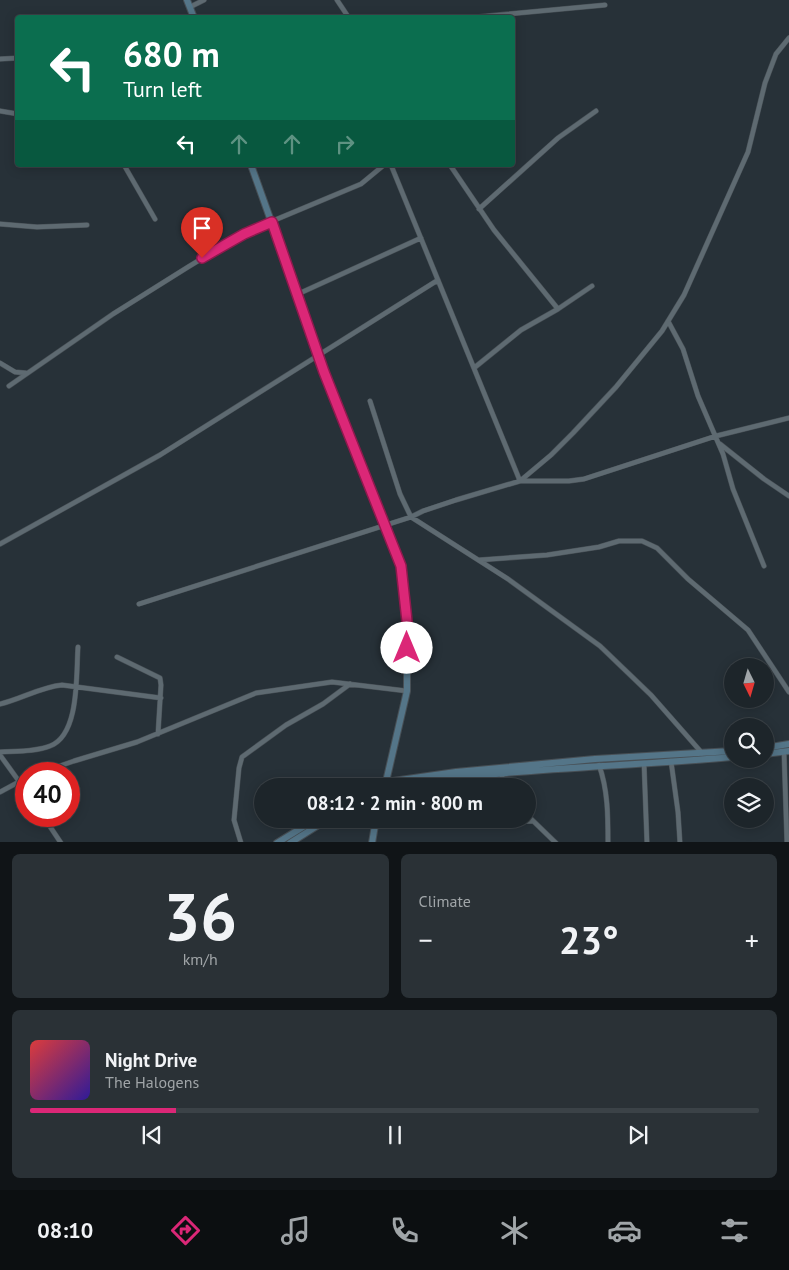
<!DOCTYPE html>
<html lang="en">
<head>
<meta charset="utf-8">
<style>
	:root { --surface:#1d252a; --page:#2a3136; --text:#f1f3f6; --muted:#a0a5a8; --line:#3b4247; --accent:#db2777 }
	body { margin:0; font-family:"PT Sans",sans-serif; background:var(--page); color:var(--text); height:100vh; display:flex; flex-direction:column; font-size:19px; white-space:nowrap }
	* { box-sizing:border-box; margin:0 }
	p { font-size:16px; color:var(--muted) }
	.icon { flex:none; width:28px; height:28px; fill:none; stroke:currentColor; stroke-width:2; stroke-linecap:round; stroke-linejoin:round }
	.map { position:relative; height:842px; overflow:hidden }
	.drawer { display:flex; flex-direction:column; gap:12px; padding:12px; background:#101417; flex:1 }
	.drawer>* { flex:none }
	.banner { position:absolute; left:15px; top:15px; width:500px; height:152px; border-radius:5px; box-shadow:0 2px 12px #0003,0 0 0 1px var(--line); background:#0b6e4f; color:#fff; overflow:hidden }
	.needle { width:32px; rotate:175deg }
	.tools { position:absolute; left:724px; top:658px; display:grid; gap:10px }
	.tools a { display:grid; place-items:center; width:50px; height:50px; border-radius:50%; background:var(--surface); box-shadow:0 2px 12px #0003,0 0 0 1px var(--line); font-size:25px }
	.speed { position:absolute; left:15px; top:762px; display:flex; gap:10px; font-size:25px; font-weight:700; text-align:center }
	.speed>* { display:grid; place-content:center; width:65px; height:65px; border-radius:50%; background:var(--surface); box-shadow:0 2px 12px #0003,0 0 0 1px var(--line); line-height:1 }
	.speed .limit { border:8px solid #d22; background:#fff; color:#111 }
	.pin { position:absolute; display:grid; place-items:center; width:42px; height:42px; color:#fff; margin:-51px -21px; border-radius:50% 50% 50% 0; rotate:-45deg; box-shadow:0 0 5px #0007 }
	.pin .icon { rotate:45deg }
	.me { position:absolute; width:55px; margin:-28px; rotate:0deg; stroke-linejoin:round; filter:drop-shadow(0 0 4px #0008) }
	.turn { display:flex; align-items:center; gap:18px; height:105px; padding:0 25px; font-size:22px }
	.turn .icon { width:65px; height:65px; stroke-width:2.5 }
	.turn b { display:block; font-size:35px; line-height:42px }
	.lanes { display:flex; align-items:center; height:48px; padding:0 25px; background:#0003; justify-content:center; gap:25px; direction:ltr }
	.lanes .off { opacity:.35 }
	.big { font-size:38px; font-weight:700; line-height:1.1 }
	.drawer .widget { flex:1; display:flex; flex-direction:column; justify-content:center; gap:8px; min-width:0; padding:0 18px; border-radius:8px; background:var(--page) }
	.drawer .dial { align-items:center; gap:0 }
	.dial b { font-size:65px; line-height:1 }
	.song { display:flex; align-items:center; gap:15px }
	.cover { width:60px; height:60px; border-radius:8px; background:linear-gradient(135deg,hsl(0 70% 55%),hsl(250 70% 35%)) }
	.played { height:5px; border-radius:2px; background:linear-gradient(90deg,var(--accent) 20%,var(--line) 20%) }
	.keys { display:flex; justify-content:space-around; direction:ltr }
	.heat { display:flex; justify-content:space-between; align-items:center; font-size:28px; direction:ltr }
	.drawer .tiles { flex:1; display:grid; gap:12px; grid-template-columns:1fr 1fr }
	.widget:last-child { grid-column:span 2 }
	.trip { position:absolute; left:254px; top:778px; width:282px; height:50px; border-radius:25px; background:var(--surface); box-shadow:0 2px 12px #0003,0 0 0 1px var(--line); font-weight:700; line-height:50px; text-align:center }
	.menu { display:flex; height:80px; justify-content:space-around; align-items:center; background:#0c0f11; color:var(--muted) }
	.menu .icon { width:35px; height:35px }
	.menu .current { color:var(--accent) }
	.menu b { font-size:22px; color:var(--text) }
	.map>svg:first-child { display:block }
</style>
</head>
<body>
<div class="map">
<svg width="789" height="843" viewBox="0 0 789 843">
	<rect width="100%" height="100%" fill="#273138"/>
	<g fill="none" stroke-linecap="round" stroke-linejoin="round">
		<defs>
			<path id="street" d="M337,0L349,18
				M190,7L204,0
				M466,18L605,5
				M0,59L18,58
				M0,111L18,114
				M124,165L155,219
				M391,165L520,481H569L584,479L716,436L789,418
				M450,165L494,230L558,309
				M479,209L558,138L596,111
				M0,224L37,227L87,225
				M298,294L421,238
				M668,321L683,349L698,396L723,454L733,489L764,566
				M0,363L15,372L26,373
				M474,368L521,330L558,309L592,286
				M9,386L113,314L188,267L244,233L361,184L384,165
				M370,401L400,494L411,517L508,579L600,646L651,695L702,753
				M720,444L764,479L789,496
				M0,544L160,455L438,280
				M479,560L547,555L599,547L619,541H642L657,548L688,579L748,630L789,692
				M139,604L411,517L423,511L456,500L520,481L551,455L573,433L616,387L662,331L684,295L748,152L765,83L776,54L789,38
				M117,657L160,678L161,685L158,734
				M0,704C21,699 41,687 62,685L161,698
				M0,752C16,751 35,752 50,746C80,735 76,673 78,647
				M784,752L787,843
				M0,755L26,791
				M671,761L678,812L680,843
				M644,763L647,843
				M599,765C608,790 608,816 608,843
				M37,774L74,761L137,742L256,693L332,682L407,691
				M501,774L506,786
				M0,792L26,778
				M43,816L61,843
				M528,816L556,843
				M376,823L533,821
				M241,843L234,820L239,768L242,757L286,725L323,704L350,684"/>
			<path id="secondary" d="M187,0L194,18
				M251,165L325,372L401,566L407,621V691L385,786
				M765,748L789,744
				M765,754L789,751
				M374,786L386,782L456,772L595,759L732,751
				M398,786C508,768 621,767 732,757
				M277,843L316,819
				M290,843L328,819
				M372,843L376,819"/>
		</defs>
		<!-- street casing -->
		<use href="#street" stroke="#474f55" stroke-width="5.5"/>
		<!-- secondary casing -->
		<use href="#secondary" stroke="#474f55" stroke-width="8"/>
		<!-- street -->
		<use href="#street" stroke="#5e6a71" stroke-width="4.5"/>
		<!-- secondary -->
		<use href="#secondary" stroke="#547588" stroke-width="6"/>
	</g>
	<g fill="none" stroke-linecap="round" stroke-linejoin="round">
		<defs>
			<path id="route" d="M202,258L244,234L272,222L324,372L401,566L407,621V648"/>
		</defs>
		<!-- route casing -->
		<use href="#route" stroke="#8e194d" stroke-width="12"/>
		<!-- route -->
		<use href="#route" stroke="#db2777" stroke-width="9"/>
	</g>
</svg>
<div class="tools">
<a><svg class="needle" viewBox="-14 -14 28 28"><path d="M0-13l5 13h-10z" fill="#e53935"/><path d="M0 13l5-13h-10z" fill="#a0a5a8"/></svg></a>
<a><svg class="icon" aria-label="search" viewBox="0 0 24 24"><circle cx="10" cy="10" r="6"/><path d="M15 15l6 6"/></svg></a>
<a><svg class="icon" aria-label="layers" viewBox="0 0 24 24"><path d="M12 4l9 5-9 5-9-5zM3 14l9 5 9-5"/></svg></a>
</div>
<div class="speed"><div class="limit">40</div></div>
<div class="pin" style="left:202px;top:258px;background:#d93025"><svg class="icon" aria-label="arrive" viewBox="0 0 24 24"><path d="M6 21V4h12l-3 4 3 4H6"/></svg></div>
<svg class="me" style="left:407px;top:648px" viewBox="-20 -20 40 40"><circle r="19" fill="#fff"/><path d="M0-13L10 11 0 6-10 11z" fill="#db2777"/></svg>
<div class="trip">08:12 · 2 min · 800 m</div>
<div class="banner">
<div class="turn"><svg class="icon" aria-label="left" viewBox="0 0 24 24"><path d="M17 20v-9H6M10 6l-5 5 5 5"/></svg><div><b>680 m</b>Turn left</div></div>
<div class="lanes"><svg class="icon" aria-label="left" viewBox="0 0 24 24"><path d="M17 20v-9H6M10 6l-5 5 5 5"/></svg><svg class="icon off" aria-label="ahead" viewBox="0 0 24 24"><path d="M12 20V5M6 11l6-6 6 6"/></svg><svg class="icon off" aria-label="ahead" viewBox="0 0 24 24"><path d="M12 20V5M6 11l6-6 6 6"/></svg><svg class="icon off" aria-label="right" viewBox="0 0 24 24"><path d="M7 20v-9h11M14 6l5 5-5 5"/></svg></div>
</div>
</div>
<section class="drawer">
<div class="tiles">
<div class="widget dial"><b>36</b><p>km/h</p></div>
<div class="widget"><p>Climate</p>
<div class="heat"><a>−</a><b class="big">23°</b><a>+</a></div>
</div>
<div class="widget">
<div class="song"><i class="cover"></i><div><b>Night Drive</b><p>The Halogens</p></div></div>
<div class="played"></div>
<div class="keys"><svg class="icon" aria-label="previous" viewBox="0 0 24 24"><path d="M18 5L8 12l10 7zM5 5v14"/></svg><svg class="icon" aria-label="pause" viewBox="0 0 24 24"><path d="M8 5v14M16 5v14"/></svg><svg class="icon" aria-label="next" viewBox="0 0 24 24"><path d="M6 5l10 7-10 7zM19 5v14"/></svg></div>
</div>
</div>
</section>
<nav class="menu">
<b>08:10</b>
<svg class="icon current" aria-label="directions" viewBox="0 0 24 24"><path d="M12 3l9 9-9 9-9-9zM9 14v-3h6M13 9l2 2-2 2"/></svg>
<svg class="icon" aria-label="music" viewBox="0 0 24 24"><path d="M9 18V5l10-2v13"/><circle cx="6" cy="18" r="3"/><circle cx="16" cy="16" r="3"/></svg>
<svg class="icon" aria-label="phone" viewBox="0 0 24 24"><path d="M5 4h4l2 5-3 2q2 4 5 5l2-3 5 2v4C11 20 4 13 5 4z"/></svg>
<svg class="icon" aria-label="climate" viewBox="0 0 24 24"><path d="M12 3v18M4 7l16 10M4 17L20 7"/></svg>
<svg class="icon" aria-label="car" viewBox="0 0 24 24"><path d="M5 17H2v-5l4-1 3-4h7l3 4 3 1v5h-3M9 17h6M6 11h13"/><circle cx="7" cy="17" r="2"/><circle cx="17" cy="17" r="2"/></svg>
<svg class="icon" aria-label="filters" viewBox="0 0 24 24"><path d="M4 7h16M4 17h16"/><circle cx="9" cy="7" r="2"/><circle cx="15" cy="17" r="2"/></svg>
</nav>
</body>
</html>
